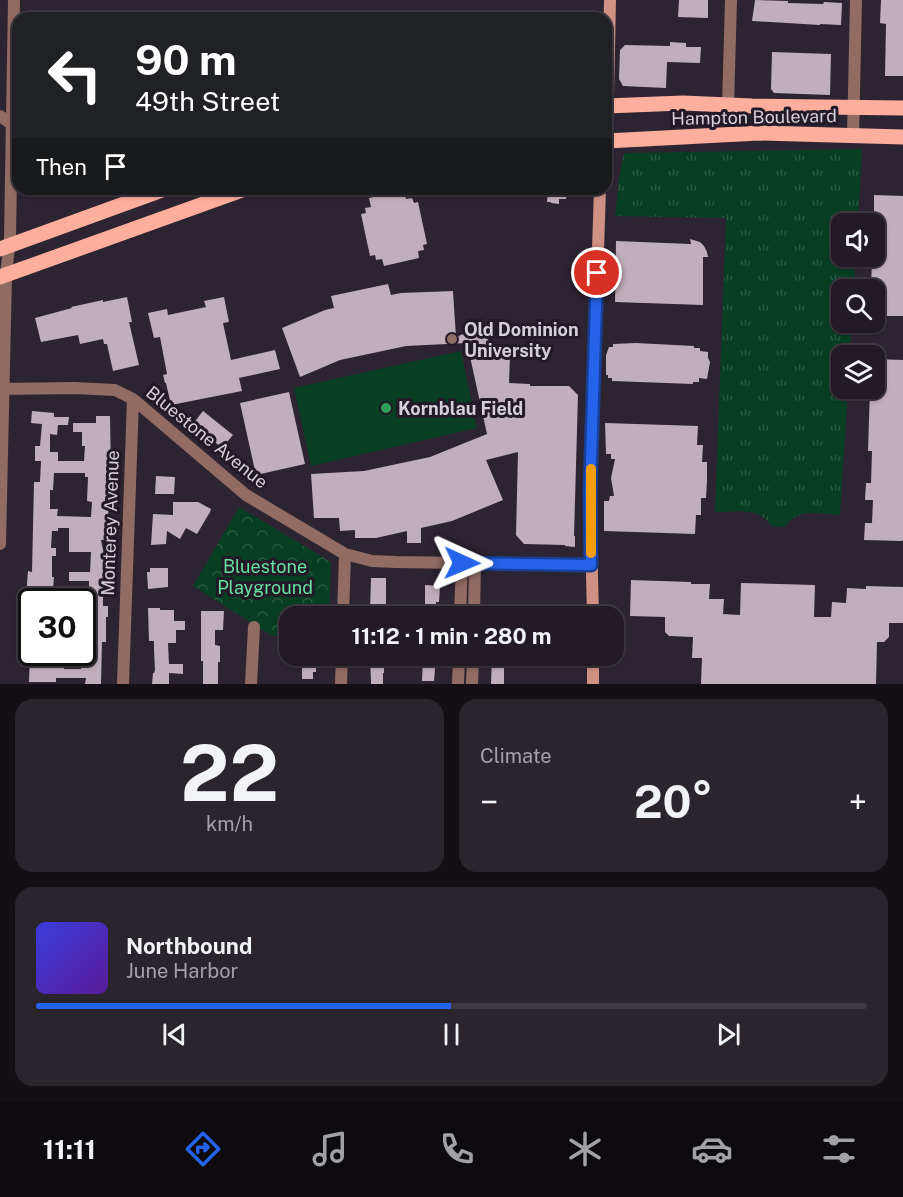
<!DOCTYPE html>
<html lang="en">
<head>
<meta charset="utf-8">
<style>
	:root { --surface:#221b25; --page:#2a242d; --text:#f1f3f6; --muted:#a2a1a7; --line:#3f3942; --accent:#2563eb }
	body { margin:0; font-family:"Public Sans",sans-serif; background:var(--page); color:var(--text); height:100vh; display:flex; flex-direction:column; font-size:22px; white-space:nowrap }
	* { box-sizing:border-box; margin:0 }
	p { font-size:20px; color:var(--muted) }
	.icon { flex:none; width:33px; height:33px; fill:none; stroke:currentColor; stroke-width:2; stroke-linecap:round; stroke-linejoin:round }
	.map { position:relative; height:684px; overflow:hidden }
	.sheet { display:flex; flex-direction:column; gap:15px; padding:15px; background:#130f14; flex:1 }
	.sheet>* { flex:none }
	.banner { position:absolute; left:12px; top:12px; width:600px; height:183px; border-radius:18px; box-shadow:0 2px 4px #0004,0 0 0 2px var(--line); background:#202124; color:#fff; overflow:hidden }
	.buttons { position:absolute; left:831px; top:213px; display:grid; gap:12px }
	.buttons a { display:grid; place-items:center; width:54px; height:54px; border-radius:12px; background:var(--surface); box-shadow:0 2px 4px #0004,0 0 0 2px var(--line); font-size:30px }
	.speed { position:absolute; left:18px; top:588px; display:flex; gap:12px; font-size:30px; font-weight:700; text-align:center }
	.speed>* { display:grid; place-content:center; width:78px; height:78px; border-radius:50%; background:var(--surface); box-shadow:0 2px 4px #0004,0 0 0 2px var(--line); line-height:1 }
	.speed .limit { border:3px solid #111; border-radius:9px; background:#fff; color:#111 }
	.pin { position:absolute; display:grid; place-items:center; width:51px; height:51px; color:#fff; margin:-26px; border:3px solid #fff; border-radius:50%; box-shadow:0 2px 6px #0007 }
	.me { position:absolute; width:66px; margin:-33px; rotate:91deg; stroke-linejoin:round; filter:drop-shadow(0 0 4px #0008) }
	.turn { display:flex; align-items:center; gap:21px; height:126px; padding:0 24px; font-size:27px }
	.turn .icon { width:78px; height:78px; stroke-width:2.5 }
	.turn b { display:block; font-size:42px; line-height:51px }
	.then { display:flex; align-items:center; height:57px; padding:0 24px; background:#0003; gap:12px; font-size:22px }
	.big { font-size:45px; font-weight:700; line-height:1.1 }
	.sheet .tile { flex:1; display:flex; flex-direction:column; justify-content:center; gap:9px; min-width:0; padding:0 21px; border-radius:18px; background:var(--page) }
	.sheet .dial { align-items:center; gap:0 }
	.dial b { font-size:78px; line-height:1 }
	.song { display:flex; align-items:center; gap:18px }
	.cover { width:72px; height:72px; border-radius:9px; background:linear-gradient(135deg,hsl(240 70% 55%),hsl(270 70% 35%)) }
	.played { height:6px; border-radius:3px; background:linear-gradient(90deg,var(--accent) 50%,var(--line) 50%) }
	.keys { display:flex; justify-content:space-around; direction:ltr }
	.heat { display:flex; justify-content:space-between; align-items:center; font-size:33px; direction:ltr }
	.sheet .tiles { flex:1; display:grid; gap:15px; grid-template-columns:1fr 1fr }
	.tile:last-child { grid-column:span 2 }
	.trip { position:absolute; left:279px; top:606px; width:345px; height:60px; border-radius:18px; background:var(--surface); box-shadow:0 2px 4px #0004,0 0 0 2px var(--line); font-weight:700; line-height:60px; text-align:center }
	.tabs { display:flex; height:96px; justify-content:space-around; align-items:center; background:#0e0b0f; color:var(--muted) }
	.tabs .icon { width:42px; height:42px }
	.tabs .active { color:var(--accent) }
	.tabs b { font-size:27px; color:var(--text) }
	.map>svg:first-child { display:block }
</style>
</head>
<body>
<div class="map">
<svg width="903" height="684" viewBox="0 0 903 684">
	<defs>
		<pattern id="grass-tufts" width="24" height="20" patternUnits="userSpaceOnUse" patternTransform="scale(1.5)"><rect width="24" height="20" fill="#073e24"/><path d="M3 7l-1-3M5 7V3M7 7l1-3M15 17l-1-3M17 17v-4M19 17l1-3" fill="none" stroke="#2a5943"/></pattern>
		<pattern id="park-crowns" width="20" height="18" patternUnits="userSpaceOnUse" patternTransform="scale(1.5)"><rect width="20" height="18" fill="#073e24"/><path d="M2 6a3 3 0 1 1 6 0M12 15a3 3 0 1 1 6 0" fill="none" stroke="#2a5943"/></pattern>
	</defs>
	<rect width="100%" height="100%" fill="#2d2431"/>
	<!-- grass -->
	<path fill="url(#grass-tufts)" d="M862,149L858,223L842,224V256L856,257L854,289L842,290V322L852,323L850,355L842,356V388L848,389L840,515C820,514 797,507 785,527L771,526C760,506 735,512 715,512L726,218L615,216L619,179L624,153Z"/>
	<!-- park -->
	<path fill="url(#park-crowns)" d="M239,507L331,562L329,616H290L289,636H272L193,586Z"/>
	<!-- garden -->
	<path fill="#073e24" d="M461,351L477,428L311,466L294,388Z"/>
	<!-- building -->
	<path fill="#c0aeba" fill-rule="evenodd" d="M679,0H708V18L678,17Z
		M755,0L788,1V3L823,4L824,2L842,3L841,25L820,24V25L752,21Z
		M881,0H903V76H885L886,24L880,23Z
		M670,42L686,43V47H701L700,63L667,62L666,88L623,86L619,79L620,50L625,45L670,46Z
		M772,52L831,54L830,95L774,93L771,89Z
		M548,189H567L566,199H559V204L551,203V202H547Z
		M404,191L406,199L412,198L414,203L418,202L427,244L423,245L424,250L418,251L419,258L384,266L382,259L376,260L375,255L370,256L361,214L366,213L365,208L371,207L369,198Z
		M874,195L903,196V316H874V290H871L872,256H874Z
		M690,239L700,242L704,246L707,252L708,257H703V305L615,302L616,241L691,244Z
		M388,284L391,295L401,293L453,291L456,337L483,326L494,355H510L509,383L530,384V386H569L578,395L574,536H575V547L565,546V545L524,544L516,535L518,452L486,460L503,500L452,521L421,528V543H407V531L376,538H355V530L340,531L339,518H314L311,474L364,471L430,457L487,434L467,343L406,346L340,360L300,377L282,328L325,310L334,308L331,296Z
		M127,297L132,322H129L139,365L113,371L107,344H104L103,339L80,344L78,335L41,342L35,318L72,308L71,307L103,300V302Z
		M224,297L229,322L223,323L231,360L275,350L280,369L239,378L242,391L171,405L166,383H165L163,375L167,374L160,337L154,338L148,313L167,309L168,315L206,307L204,301Z
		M636,343L694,346V348H700V351L708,352V358L710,362L707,379L699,378V382H693V384L612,381V378H608V375H606V355L609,347H613V344Z
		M874,359L903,360V540L902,541L864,540L865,523H872L873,500H865L866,483H871L872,451H868L870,388H874Z
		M289,392L305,464L256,475L240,403Z
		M32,411L54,413V417H69L68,425H58L57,435L50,434V452H58V461H84L85,446H82V432H73V423H96V416H110L111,474H107V490H108L109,504L108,518L106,517V540H101L105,559L104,567H103V606H108V617H106V642H102L101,684H85L86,678H56V682H29L30,652H49V661H64V669H81V652L83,653V639H86V612H89V581H69V572H90L91,552H69V528H58V531H52L51,548H56V556H52V577H54L52,602H31V590H27V583L28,571L32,572L34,482H40L41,461H35V446H40L42,424L31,423ZM54,473H85V477H88L87,501L92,502L91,517L57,516L58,509H50V490H53Z
		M203,411L233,435L222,448L193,424Z
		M605,423L698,426L697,445H703L702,462H707V480L706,498H701V515H696L695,534L604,531V501H609L610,496H614L611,478L615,459H611V454H606Z
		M156,476L175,477L174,494H155Z
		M173,502H198L211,509L210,512L197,534L186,528L180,539L167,531L166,544L151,545L153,514L173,515Z
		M150,568H168V587L148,589L147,572H150Z
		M371,578H386V612L370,611Z
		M631,580L691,582V584H710L709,599H724L723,614L740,615L741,583L815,585L814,617H831L832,602L846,603L847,588L866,589V586L903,587V623H889V637L884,642H877L876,684H701L702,658H692L693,637L669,636L665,632V617L630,616Z
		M425,585L440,586L439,602H436V607L425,606Z
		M148,608H160V610H174V621H185V630H176V643H168L169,664H183V674L169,673V684H152L153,673H154L155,670L154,650V641H149Z
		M201,611H224L223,630H215V645L220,646V662H218V684H203V661H201Z
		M373,656H384V673H383V684H371V682L370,657H373Z
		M423,656H438V668H435L434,681H422Z
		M492,656H504V684H491Z
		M302,664H316V672H313V679H302Z"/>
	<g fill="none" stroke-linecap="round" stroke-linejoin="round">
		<!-- street -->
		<path stroke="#926b63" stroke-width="12" d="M728,106L731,0
			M0,116L13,125
			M853,136L856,0
			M0,389L75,388L115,390L133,399L246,495L345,554L372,561L396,562L591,565
			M0,544L6,275L10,237L14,0
			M343,616L345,554
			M460,616L462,563
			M474,616L475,563
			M123,684L133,399
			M251,684L254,627
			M341,684L342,656
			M458,684L459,656
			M472,684L473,656"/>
		<!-- secondary -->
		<path stroke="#ce9183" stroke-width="12" d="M606,109L608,95L610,0
			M593,616L590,491L600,189
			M593,684V656"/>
		<!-- primary -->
		<path stroke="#fdae9c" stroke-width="15" d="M606,106L683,103L752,106L903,108
			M606,141L759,133L903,137
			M0,249L165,189
			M0,277L245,189"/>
	</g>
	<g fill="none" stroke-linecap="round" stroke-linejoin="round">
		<defs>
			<path id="route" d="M462,563L591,565L590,491L597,273"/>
		</defs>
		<!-- route casing -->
		<use href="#route" stroke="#184099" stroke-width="15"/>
		<!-- route -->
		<use href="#route" stroke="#2563eb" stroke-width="10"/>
		<!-- slow -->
		<path stroke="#f59e0b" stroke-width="10" d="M591,553V469"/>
	</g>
	<!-- markers -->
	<circle fill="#8d6e63" stroke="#231a27" stroke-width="2" cx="452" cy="339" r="6"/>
	<circle fill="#2e9e5b" stroke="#231a27" stroke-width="2" cx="386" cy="408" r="6"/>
	<g text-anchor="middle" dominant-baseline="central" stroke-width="6" stroke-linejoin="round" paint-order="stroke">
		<!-- street labels -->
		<g font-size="18" fill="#d5cfd8" stroke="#231a27">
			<text transform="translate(754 117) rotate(-1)">Hampton Boulevard</text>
			<text transform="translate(207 437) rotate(39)">Bluestone Avenue</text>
			<text transform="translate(110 523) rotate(-88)">Monterey Avenue</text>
		</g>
		<!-- poi labels -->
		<g font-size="18" font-weight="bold" fill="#d5cfd8" stroke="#231a27" text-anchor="start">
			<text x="464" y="329">Old Dominion<tspan x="464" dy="21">University</tspan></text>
			<text x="398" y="408">Kornblau Field</text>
		</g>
		<!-- park labels -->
		<g font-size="18" fill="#67e1a0" stroke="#231a27">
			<text x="265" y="566">Bluestone<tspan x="265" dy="21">Playground</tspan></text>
		</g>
	</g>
</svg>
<div class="buttons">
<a><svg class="icon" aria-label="sound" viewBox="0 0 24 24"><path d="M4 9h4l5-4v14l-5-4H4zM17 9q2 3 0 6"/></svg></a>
<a><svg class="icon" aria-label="search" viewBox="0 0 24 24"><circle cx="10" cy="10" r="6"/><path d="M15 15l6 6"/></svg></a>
<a><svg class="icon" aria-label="layers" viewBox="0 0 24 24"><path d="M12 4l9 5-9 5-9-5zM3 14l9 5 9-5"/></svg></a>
</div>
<div class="speed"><div class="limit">30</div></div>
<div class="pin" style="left:597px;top:273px;background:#d93025"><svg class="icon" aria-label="arrive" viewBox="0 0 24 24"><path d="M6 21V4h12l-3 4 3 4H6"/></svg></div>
<svg class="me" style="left:462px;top:563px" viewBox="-20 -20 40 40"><path d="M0-17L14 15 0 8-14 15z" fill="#2563eb" stroke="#fff" stroke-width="4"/></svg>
<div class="trip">11:12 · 1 min · 280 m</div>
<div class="banner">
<div class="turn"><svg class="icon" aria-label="left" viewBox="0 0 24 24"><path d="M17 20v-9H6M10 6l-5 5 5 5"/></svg><div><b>90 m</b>49th Street</div></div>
<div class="then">Then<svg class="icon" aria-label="arrive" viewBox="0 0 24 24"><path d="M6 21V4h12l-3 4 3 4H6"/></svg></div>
</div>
</div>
<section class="sheet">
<div class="tiles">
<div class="tile dial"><b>22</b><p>km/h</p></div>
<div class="tile"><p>Climate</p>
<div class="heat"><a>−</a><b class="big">20°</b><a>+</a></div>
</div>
<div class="tile">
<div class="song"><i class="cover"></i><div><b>Northbound</b><p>June Harbor</p></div></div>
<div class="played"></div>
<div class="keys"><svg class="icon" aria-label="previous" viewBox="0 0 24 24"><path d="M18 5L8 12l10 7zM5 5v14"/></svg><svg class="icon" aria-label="pause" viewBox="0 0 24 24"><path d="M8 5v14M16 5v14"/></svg><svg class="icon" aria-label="next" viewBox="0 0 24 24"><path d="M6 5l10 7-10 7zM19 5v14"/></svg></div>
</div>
</div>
</section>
<nav class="tabs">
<b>11:11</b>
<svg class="icon active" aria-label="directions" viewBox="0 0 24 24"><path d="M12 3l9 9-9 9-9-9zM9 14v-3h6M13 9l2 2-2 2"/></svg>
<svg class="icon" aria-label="music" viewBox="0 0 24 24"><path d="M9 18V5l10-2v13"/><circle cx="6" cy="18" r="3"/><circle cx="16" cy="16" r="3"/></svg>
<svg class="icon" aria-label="phone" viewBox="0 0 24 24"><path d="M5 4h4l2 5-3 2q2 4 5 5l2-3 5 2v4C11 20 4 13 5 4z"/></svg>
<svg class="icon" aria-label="climate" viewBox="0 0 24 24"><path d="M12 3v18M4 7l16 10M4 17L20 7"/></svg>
<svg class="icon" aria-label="car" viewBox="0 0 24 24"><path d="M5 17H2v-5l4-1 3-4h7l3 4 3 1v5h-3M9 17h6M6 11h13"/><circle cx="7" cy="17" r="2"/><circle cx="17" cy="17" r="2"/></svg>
<svg class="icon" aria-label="filters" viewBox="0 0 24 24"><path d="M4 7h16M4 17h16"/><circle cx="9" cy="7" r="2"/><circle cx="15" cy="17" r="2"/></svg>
</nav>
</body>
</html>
